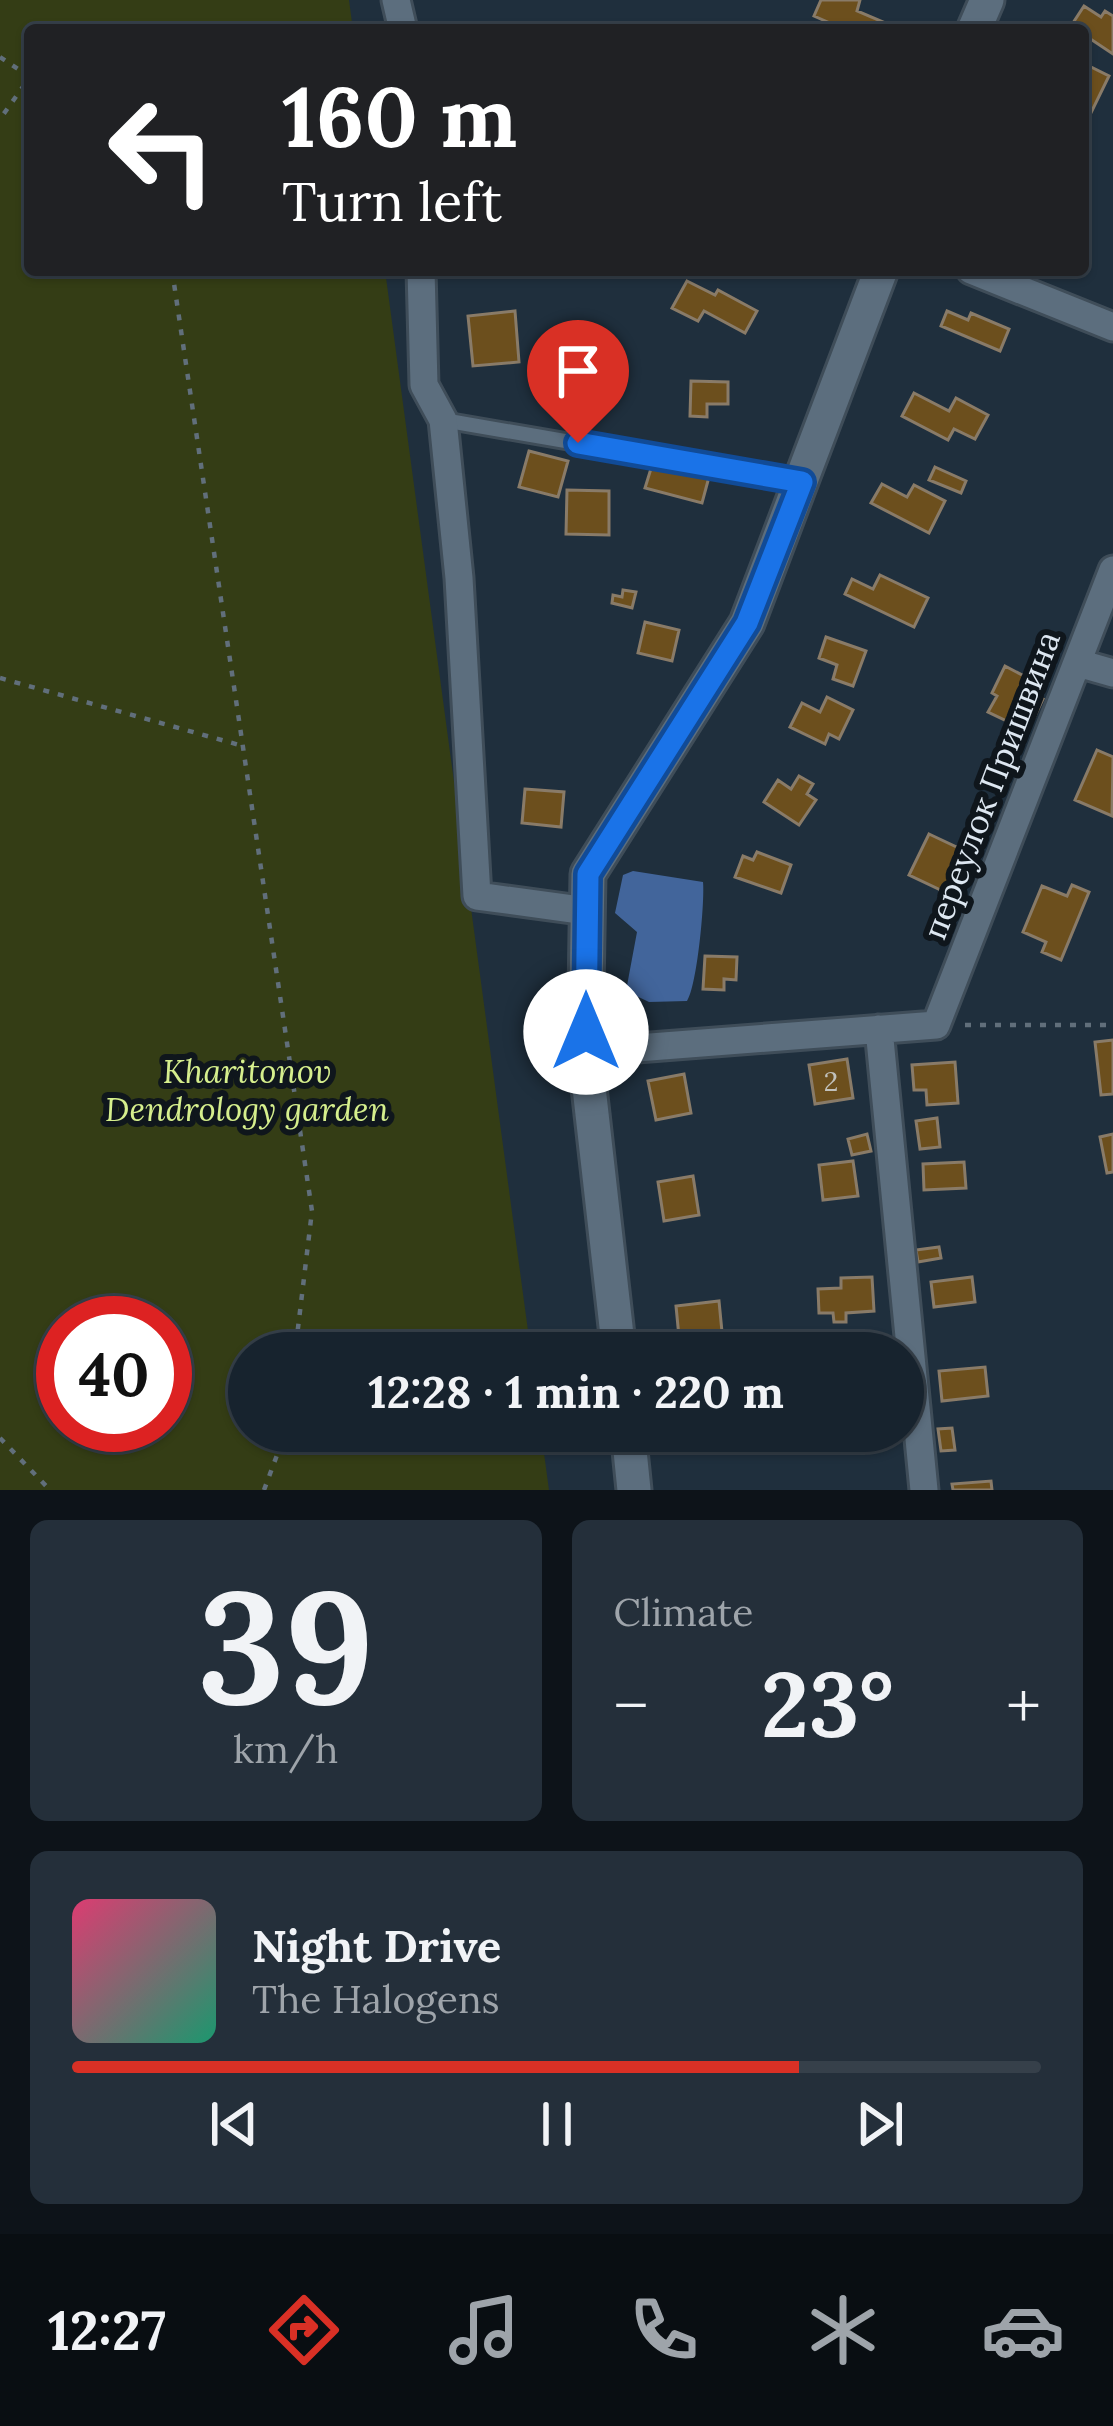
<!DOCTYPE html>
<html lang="en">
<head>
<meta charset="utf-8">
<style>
	:root { --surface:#17232e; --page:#242f3a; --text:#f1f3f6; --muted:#9ea4aa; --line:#36404a; --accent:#d93025 }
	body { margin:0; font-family:Lora,serif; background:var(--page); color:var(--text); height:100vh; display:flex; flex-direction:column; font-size:45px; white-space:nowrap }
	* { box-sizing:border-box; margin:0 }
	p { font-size:39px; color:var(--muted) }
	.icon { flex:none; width:66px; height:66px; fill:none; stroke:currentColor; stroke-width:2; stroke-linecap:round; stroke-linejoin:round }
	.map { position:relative; height:1490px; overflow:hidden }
	.details { display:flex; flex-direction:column; gap:30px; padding:30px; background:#0d1319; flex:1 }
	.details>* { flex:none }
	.guide { position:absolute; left:24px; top:24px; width:1065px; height:252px; border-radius:12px; box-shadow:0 3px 9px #0004,0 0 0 3px var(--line); background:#202124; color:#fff; overflow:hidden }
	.speed { position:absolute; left:36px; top:1296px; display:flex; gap:24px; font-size:60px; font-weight:700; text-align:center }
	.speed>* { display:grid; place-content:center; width:156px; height:156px; border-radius:50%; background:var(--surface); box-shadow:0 3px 9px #0004,0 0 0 3px var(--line); line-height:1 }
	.speed .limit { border:18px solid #d22; background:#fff; color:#111 }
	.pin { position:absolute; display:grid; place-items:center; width:102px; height:102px; color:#fff; margin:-123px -51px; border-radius:50% 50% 50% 0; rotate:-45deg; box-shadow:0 0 12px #0007 }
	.pin .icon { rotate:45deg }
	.me { position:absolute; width:132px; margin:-66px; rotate:0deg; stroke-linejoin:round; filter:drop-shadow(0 0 9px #0008) }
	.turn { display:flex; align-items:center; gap:42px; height:252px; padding:0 60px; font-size:54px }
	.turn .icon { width:156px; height:156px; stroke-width:2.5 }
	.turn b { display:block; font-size:84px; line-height:102px }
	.big { font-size:90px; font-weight:800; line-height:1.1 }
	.details .card { flex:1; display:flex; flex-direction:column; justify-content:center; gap:18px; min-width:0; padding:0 42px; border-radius:18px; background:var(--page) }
	.details .dial { align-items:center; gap:0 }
	.dial b { font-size:156px; line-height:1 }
	.song { display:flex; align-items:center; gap:36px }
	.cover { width:144px; height:144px; border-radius:18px; background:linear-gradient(135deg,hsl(340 70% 55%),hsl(160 70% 35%)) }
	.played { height:12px; border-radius:6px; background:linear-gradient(90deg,var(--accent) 75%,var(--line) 75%) }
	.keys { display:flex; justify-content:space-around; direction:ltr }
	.heat { display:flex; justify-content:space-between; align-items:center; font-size:66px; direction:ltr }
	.details .tiles { flex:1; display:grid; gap:30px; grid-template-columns:1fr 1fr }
	.card:last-child { grid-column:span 2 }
	.trip { position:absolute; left:228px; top:1332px; width:696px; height:120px; border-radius:60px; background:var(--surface); box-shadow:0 3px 9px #0004,0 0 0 3px var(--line); font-weight:800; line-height:120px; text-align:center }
	.tabs { display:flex; height:192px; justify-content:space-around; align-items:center; background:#090e12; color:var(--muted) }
	.tabs .icon { width:84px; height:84px }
	.tabs .selected { color:var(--accent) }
	.tabs b { font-size:54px; color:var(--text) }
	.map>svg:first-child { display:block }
</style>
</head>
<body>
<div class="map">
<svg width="1113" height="1490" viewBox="0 0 1113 1490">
	<rect width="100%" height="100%" fill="#1f2f3d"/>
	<!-- green -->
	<path fill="#343d15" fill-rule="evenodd" d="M0,0H349L353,30H30V270H385L531,1353H249V1431H541L549,1490H0ZM63,1323H165V1425H63Z"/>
	<!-- water -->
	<path fill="#42659b" d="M633,871L703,882C705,902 697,987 687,1001L649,1002L626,991L637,932L615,913L623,875Z"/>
	<!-- building -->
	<path fill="#6c4f1d" stroke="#897b68" stroke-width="3" d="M821,0H860L857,11L888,24L886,30H846L814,16Z
		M1084,6L1101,17L1105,11L1113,16V54L1083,34V30L1071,26Z
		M1083,63L1109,76L1087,121L1083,119Z
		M687,281L715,295L718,290L757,311L745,333L704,311L698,321L672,308Z
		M515,311L519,362L473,366L468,316Z
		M947,311L968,320L971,313L1009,329L1000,351L941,326Z
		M691,381L728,382V404H707V417L690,416Z
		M914,393L949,411L956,398L988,415L975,439L954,429L948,440L902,416Z
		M529,451L568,461L558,497L519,487Z
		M653,462L709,477L702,503L645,488Z
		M935,467L966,481L961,493L929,480Z
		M882,484L907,497L914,485L945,501L929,533L871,503Z
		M567,490L609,491V535L566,534Z
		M880,575L928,598L914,627L845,594L852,579L873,589Z
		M623,590L636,592L632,608L612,603L613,595L622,597Z
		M645,622L679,630L672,661L638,653Z
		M826,637L866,651L853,686L833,679L837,665L819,658Z
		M1005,666L1041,685L1035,696L1043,699L1034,718L1020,711L1013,724L988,712L997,696L992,693Z
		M827,697L853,710L839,739L829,734L825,744L790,727L802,703L820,712Z
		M1097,750L1113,757L1112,816L1075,800Z
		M799,776L813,784L807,794L816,800L799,825L764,802L778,780L791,789Z
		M525,789L564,792L561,827L522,823Z
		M929,834L967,852L947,893L909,875Z
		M757,852L791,865L781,893L735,877L743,856L753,860Z
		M1072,885L1089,892L1061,960L1042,952L1046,942L1023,932L1042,886L1067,896Z
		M705,956L737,957L736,980L724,979V990L703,989Z
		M1113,1040V1094L1101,1095L1095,1042Z
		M847,1059L853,1098L815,1104L809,1065Z
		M955,1062L958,1103L927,1105L926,1090H914L912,1065Z
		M684,1074L691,1113L656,1120L648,1081Z
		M937,1118L940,1147L920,1149L916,1121Z
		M867,1134L871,1151L852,1155L848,1139Z
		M1113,1134V1172L1107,1173L1100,1137Z
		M853,1161L858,1196L823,1200L819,1165Z
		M964,1162L966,1188L924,1190L923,1164Z
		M693,1176L699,1215L664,1221L658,1182Z
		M939,1247L941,1258L918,1262L916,1250Z
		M872,1277L874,1311L846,1313V1322H834L833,1313H819L818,1289L841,1288V1278Z
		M972,1277L975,1302L934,1307L931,1282Z
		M719,1301L722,1332L679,1337L676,1306Z
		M985,1367L988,1396L942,1401L939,1371Z
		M952,1428L955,1450L941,1451L938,1429Z
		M991,1481L992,1490H953L952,1484Z"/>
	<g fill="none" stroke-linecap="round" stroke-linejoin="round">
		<defs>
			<path id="service" d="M443,420L797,481"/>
			<path id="minor" d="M396,0L403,30
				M421,270L424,385L443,420L459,578L477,896L587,911
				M971,270L1113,327
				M1078,663L1113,673
				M879,1029L924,1490
				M585,1052L936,1025L1113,570"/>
			<path id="tertiary" d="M974,30L987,0
				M619,1353L585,1052L588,874L747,623L881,270
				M628,1431L634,1490"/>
		</defs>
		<!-- service casing -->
		<use href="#service" stroke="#3f4d59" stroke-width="20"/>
		<!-- minor casing -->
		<use href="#minor" stroke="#3f4d59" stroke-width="33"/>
		<!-- tertiary casing -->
		<use href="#tertiary" stroke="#3f4d59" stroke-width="39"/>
		<!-- path -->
		<path stroke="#616f7b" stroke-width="4.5" stroke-dasharray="6 9" stroke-linecap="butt" d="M0,57L30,77L0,119
			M172,270L312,1211L295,1353
			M0,678L243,746
			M965,1025H1113
			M0,1438L50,1490
			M264,1490L286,1431"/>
		<!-- service -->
		<use href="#service" stroke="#5c6e7e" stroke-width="14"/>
		<!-- minor -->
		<use href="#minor" stroke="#5c6e7e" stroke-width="27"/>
		<!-- tertiary -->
		<use href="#tertiary" stroke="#5c6e7e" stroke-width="33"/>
	</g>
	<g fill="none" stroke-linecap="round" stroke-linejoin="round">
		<defs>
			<path id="route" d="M578,443L802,482L747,623L588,874L586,1032"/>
		</defs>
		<!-- route casing -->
		<use href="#route" stroke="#114b97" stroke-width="30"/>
		<!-- route -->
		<use href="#route" stroke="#1a73e8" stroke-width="21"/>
	</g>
	<g text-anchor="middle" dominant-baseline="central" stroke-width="12" stroke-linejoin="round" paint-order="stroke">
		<!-- number labels -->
		<g font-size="27" fill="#c1c1bc">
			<text x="831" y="1081">2</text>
		</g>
		<!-- street labels -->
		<g font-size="33" fill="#dde7f1" stroke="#0f161c">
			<text transform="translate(991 785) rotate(-69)">переулок Пришвина</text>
		</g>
		<!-- park labels -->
		<g font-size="33" font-style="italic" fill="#d6ef8d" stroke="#0f161c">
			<text x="247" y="1071">Kharitonov<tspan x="247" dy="38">Dendrology garden</tspan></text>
		</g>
	</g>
</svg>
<div class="speed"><div class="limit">40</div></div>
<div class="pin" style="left:578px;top:443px;background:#d93025"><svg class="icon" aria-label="arrive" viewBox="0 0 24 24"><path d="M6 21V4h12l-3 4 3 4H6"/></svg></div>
<svg class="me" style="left:586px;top:1032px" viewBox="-20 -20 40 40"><circle r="19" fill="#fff"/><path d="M0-13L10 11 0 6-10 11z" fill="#1a73e8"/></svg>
<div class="trip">12:28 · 1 min · 220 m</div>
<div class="guide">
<div class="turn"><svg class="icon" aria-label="left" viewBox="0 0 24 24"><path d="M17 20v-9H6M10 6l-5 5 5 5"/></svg><div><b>160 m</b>Turn left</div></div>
</div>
</div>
<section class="details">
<div class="tiles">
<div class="card dial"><b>39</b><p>km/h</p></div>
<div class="card"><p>Climate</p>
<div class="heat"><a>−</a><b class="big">23°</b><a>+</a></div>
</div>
<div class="card">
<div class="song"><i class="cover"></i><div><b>Night Drive</b><p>The Halogens</p></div></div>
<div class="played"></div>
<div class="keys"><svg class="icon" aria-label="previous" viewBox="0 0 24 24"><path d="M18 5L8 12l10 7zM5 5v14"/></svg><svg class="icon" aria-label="pause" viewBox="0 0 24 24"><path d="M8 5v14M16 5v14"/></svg><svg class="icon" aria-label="next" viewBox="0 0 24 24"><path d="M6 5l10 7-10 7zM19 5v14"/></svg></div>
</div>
</div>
</section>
<nav class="tabs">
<b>12:27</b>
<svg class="icon selected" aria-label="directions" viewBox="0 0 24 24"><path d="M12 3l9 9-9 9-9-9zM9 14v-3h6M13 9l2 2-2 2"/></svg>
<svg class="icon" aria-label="music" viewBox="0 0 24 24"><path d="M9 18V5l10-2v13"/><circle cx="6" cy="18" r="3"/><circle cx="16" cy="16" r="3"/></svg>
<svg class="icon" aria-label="phone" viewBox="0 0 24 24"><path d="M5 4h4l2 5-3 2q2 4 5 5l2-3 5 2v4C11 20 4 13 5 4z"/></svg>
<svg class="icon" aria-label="climate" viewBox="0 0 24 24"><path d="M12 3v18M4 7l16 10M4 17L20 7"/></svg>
<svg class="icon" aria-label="car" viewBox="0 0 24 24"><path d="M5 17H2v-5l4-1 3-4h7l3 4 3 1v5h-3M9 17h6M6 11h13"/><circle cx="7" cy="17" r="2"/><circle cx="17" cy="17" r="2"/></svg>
</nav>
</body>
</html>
